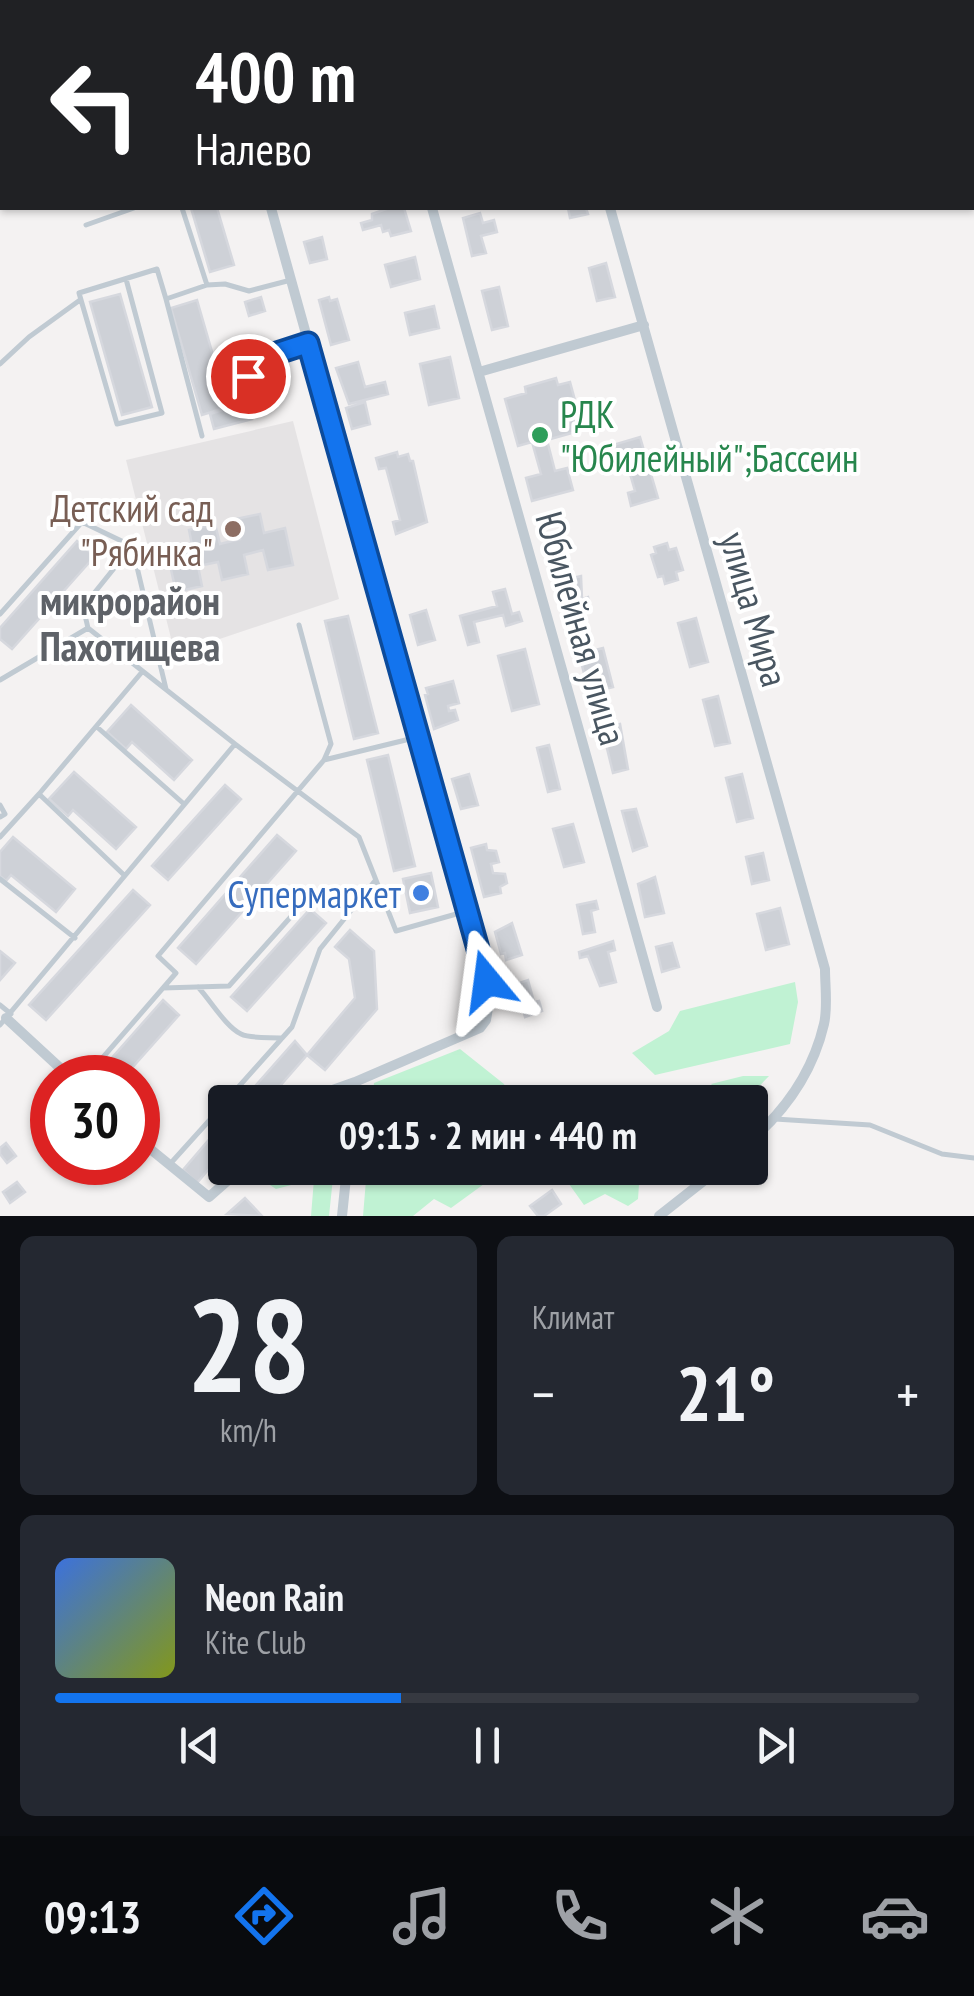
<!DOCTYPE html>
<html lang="ru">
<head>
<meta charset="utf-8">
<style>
	:root { --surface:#171b24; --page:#242831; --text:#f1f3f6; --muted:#9ea1a6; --line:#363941; --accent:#1374ee }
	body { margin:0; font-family:"PT Sans Narrow",sans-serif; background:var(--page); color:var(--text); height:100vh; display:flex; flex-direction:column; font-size:38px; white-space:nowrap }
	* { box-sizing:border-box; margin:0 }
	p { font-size:32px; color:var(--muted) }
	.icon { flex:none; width:55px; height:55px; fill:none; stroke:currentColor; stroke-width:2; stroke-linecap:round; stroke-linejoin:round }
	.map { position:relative; height:1216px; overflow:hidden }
	.panel { display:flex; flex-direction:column; gap:20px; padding:20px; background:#0d0f14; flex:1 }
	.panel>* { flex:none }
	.top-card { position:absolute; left:0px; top:0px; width:975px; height:210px; box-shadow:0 2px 8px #0004; background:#202124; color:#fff; overflow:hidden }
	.speed { position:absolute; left:30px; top:1055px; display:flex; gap:20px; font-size:50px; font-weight:700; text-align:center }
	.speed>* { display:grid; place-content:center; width:130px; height:130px; border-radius:50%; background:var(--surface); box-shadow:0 2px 8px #0004; line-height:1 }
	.speed .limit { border:15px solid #d22; background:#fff; color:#111 }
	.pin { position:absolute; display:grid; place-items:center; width:85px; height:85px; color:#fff; margin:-42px; border:5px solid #fff; border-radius:50%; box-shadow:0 2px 10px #0007 }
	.me { position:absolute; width:110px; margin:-55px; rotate:344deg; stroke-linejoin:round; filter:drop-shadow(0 0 8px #0008) }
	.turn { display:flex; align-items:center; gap:35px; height:210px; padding:0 30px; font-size:45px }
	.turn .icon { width:130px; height:130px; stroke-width:2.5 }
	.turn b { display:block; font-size:70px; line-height:85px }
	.big { font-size:75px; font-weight:700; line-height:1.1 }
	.panel .card { flex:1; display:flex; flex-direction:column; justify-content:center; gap:15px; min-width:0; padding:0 35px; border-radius:15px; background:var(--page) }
	.panel .dial { align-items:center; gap:0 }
	.dial b { font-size:130px; line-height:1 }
	.song { display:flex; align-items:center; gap:30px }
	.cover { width:120px; height:120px; border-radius:15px; background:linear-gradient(135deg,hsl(220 70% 55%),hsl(70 70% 35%)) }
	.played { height:10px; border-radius:5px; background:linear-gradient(90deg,var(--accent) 40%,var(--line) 40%) }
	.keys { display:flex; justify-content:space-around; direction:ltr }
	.heat { display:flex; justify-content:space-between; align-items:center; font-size:55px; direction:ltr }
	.panel .tiles { flex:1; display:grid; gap:20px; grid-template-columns:1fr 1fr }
	.card:last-child { grid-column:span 2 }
	.trip { position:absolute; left:208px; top:1085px; width:560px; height:100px; border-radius:10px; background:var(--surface); box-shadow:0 2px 8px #0004; font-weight:700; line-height:100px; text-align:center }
	.tabs { display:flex; height:160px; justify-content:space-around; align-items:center; background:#090b0e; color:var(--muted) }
	.tabs .icon { width:70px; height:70px }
	.tabs .selected { color:var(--accent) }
	.tabs b { font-size:45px; color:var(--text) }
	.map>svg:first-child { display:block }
</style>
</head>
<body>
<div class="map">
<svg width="974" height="1216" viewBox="0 0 974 1216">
	<rect width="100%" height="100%" fill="#f4f2f2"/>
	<!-- education -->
	<path fill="#e5e3e4" d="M293,421L339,599L175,654L126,460Z"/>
	<!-- green -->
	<path fill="#c0f2d3" d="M795,982L798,1002L790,1044L655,1075L632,1053L669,1031L680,1011Z
		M460,1049L504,1084L512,1102H372L374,1083Z
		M743,1076H769L744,1102H728L711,1084Z
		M685,1086L702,1102H637Z
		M263,1168H334L329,1216H311L314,1179L276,1189L255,1175Z
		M367,1168H506L451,1208L434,1199L413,1216H363Z
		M579,1168H645L640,1170L638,1199L628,1206L605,1194L584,1205L569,1184Z"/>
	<!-- building -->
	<path fill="#ced1d7" stroke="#d6d8de" stroke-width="2.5" d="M191,208H217L234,265L210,272Z
		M389,208H404L411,231L391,236L389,230L383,232L381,225L363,230L361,223L372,220V214Z
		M568,208H586L588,214L570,218Z
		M480,213L483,223L494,220L497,232L481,236L486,253L472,256L463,218Z
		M322,237L327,259L310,263L304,242Z
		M415,257L420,279L391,287L385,265Z
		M606,263L615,297L597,301L589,268Z
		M499,287L508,326L492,330L482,291Z
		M120,294L152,407L122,415L90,302Z
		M261,297L265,311L249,316L245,302Z
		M329,297L330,301L337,299L349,340L331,345L319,300Z
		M197,300L228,407L202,415L171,308Z
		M434,306L439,328L410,335L405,313Z
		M450,357L459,398L429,405L420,364Z
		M358,362L365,387L385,382L388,394L349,404L336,368Z
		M556,378L558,385L570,382L583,430L547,440L555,471L567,468L573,490L532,501L526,478L541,474L532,442L518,446L505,399L526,393L525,387Z
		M241,381L252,419L214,429L210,414L229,408L223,386Z
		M365,402L370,424L352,429L346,408Z
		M640,437L658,498L631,506L628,493L635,491L628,467L604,474L596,450Z
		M640,437L658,498L631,506L628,493L635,491L628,467L604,474L596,450Z
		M397,452L398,457L408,454L410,461H413L427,522L396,534L393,522L400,520L386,468L379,469L376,458Z
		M260,514L264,533L285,528L293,565L268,570L263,550L244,555L248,574L222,580L218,562L198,566L202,586L176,592L168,556L193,550L189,530L215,524L220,544L240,539L236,519Z
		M77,541L95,556L12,649L0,639V628Z
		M667,543L669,550L676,548L683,570L676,572L678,580L665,584L663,576L658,577L651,555L656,553L654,547Z
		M581,576L582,599L588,597L591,610L568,616L559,581Z
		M505,589L512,614L519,612L522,621L506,626L503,615L474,622L479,642L468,645L460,616L497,606L493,592Z
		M426,610L435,640L418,645L410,615Z
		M348,616L378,733L354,739L325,621Z
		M696,618L708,662L690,667L678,623Z
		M603,648L613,687L589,693L579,654Z
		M525,649L539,704L512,711L498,656Z
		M453,681L459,703L448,706L449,711L455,710L458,720L434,729L425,695L428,694L426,688Z
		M718,696L730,743L715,746L703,700Z
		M131,705L192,760L174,780L132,742L126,749L107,732Z
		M620,724L628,769L613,773L602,728Z
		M549,745L560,789L548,792L537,748Z
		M388,755L415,866L394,871L367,760Z
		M74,772L136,827L116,849L73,810L68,816L49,799Z
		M469,774L478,805L461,809L452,779Z
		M742,774L753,818L737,822L726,778Z
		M225,785L241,799L168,880L152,866Z
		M636,809L647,846L633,851L622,811Z
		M573,824L584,862L564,867L553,829Z
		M277,835L296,851L196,964L178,948Z
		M13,837L75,889L56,912L11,875L6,881L0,876V852Z
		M486,844L487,850L496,851L499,862L491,864L493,873L505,874L507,883L500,887L501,893L484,897L471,848Z
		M763,853L769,880L752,884L746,857Z
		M431,873L438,907L410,913L403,879Z
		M655,877L664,913L645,917L638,884Z
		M133,890L150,905L46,1020L29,1005Z
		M596,901L598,909L591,911L595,932L583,934L577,905Z
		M780,908L789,944L766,950L757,914Z
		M310,909L326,923L247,1011L231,997Z
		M512,923L522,955L506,960L505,953L501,954L495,932Z
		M350,930L374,951L377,1009L325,1070L307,1055L355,998L349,959L335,947Z
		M613,941L615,950L608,952L616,982L600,986L588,956L580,958L579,952Z
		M672,943L679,967L662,972L656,947Z
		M0,951L15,963L0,980Z
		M528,980L534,1002L539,1001L542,1011L525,1017L516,984Z
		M163,1000L179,1015L123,1078H94Z
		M295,1041L307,1055L266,1102H241Z
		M225,1121V1150L197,1183L183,1170Z
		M6,1143L16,1156L7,1163L0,1154V1148Z
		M17,1182L25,1192L10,1203L3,1192Z
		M552,1190L561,1204L544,1216H538L530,1206Z
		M245,1198L262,1216L227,1214Z"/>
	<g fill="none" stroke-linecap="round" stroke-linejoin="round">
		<!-- lane -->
		<path stroke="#c0cad2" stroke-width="5" d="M48,0L49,2
			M473,0V2
			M607,0L608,2
			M350,2L359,0
			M0,38L2,37
			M0,99H2
			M0,155L2,154
			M182,208L207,285
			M86,225L134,208
			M126,279L162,413L117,424L79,293L157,269L166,299L207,285L225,284L249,291L291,280
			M166,299L202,436
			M0,364L29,337L80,300
			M258,410L248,376L262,358L308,343
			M132,546L166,689
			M0,614L82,522L132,546L83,607L88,628L235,744
			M0,680L88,628
			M97,727L184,804
			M324,760L418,737
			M39,794L142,672
			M0,805L5,814L0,817
			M0,837L39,794L124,875
			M0,879L75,938
			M198,987C211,1001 226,1027 241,1034C251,1039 270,1037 282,1038
			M163,988L229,986L296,911
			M0,1005L11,1014
			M0,1025L235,744L359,837L396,931L467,911
			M85,1078L176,973L158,956L324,760L331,744L299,625
			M225,1102L292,1027L320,949L374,882
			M775,1119L870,1125L942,1154L974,1158
			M170,1164L225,1103"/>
		<!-- street -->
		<path stroke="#c0cad2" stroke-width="10" d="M373,0L374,2
			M633,2L642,0
			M271,208L490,996L486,1020L480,1028L355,1082L354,1102
			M432,208L657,1007
			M610,208L825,969C825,986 828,1007 824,1024C813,1071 786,1110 750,1141
			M479,372L644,325
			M6,1018L71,1078
			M315,1102L327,1092L355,1082
			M138,1139L209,1197L242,1168
			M342,1216L347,1168
			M659,1216L720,1168"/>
	</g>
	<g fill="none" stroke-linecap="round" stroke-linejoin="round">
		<defs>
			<path id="route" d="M248,376L262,358L308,343L487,981"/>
		</defs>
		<!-- route casing -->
		<use href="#route" stroke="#0c4b9b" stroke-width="25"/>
		<!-- route -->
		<use href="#route" stroke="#1374ee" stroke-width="18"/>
	</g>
	<!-- markers -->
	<circle fill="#2e9e5b" stroke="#fff" stroke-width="4" cx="540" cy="435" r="10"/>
	<circle fill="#8d6e63" stroke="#fff" stroke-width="4" cx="233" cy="529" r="10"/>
	<circle fill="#3f7fe0" stroke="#fff" stroke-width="4" cx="421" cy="893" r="10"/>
	<g text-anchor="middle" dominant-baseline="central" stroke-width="8" stroke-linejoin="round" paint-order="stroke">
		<!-- leisure labels -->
		<g font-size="38" fill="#27864d" stroke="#fff" text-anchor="start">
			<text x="560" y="413">РДК<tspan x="560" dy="44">"Юбилейный";Бассеин</tspan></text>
		</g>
		<!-- education labels -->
		<g font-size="38" fill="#785e54" stroke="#fff" text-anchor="end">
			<text x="213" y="507">Детский сад<tspan x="213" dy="44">"Рябинка"</tspan></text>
		</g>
		<!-- street labels -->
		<g font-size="38" fill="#495661" stroke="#fff">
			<text transform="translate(755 609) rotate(74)">улица Мира</text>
			<text transform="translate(582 628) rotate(74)">Юбилейная улица</text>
		</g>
		<!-- shop labels -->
		<g font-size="38" fill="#366cbe" stroke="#fff" text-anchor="end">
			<text x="401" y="893">Супермаркет</text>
		</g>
		<!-- neighbourhood labels -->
		<g font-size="40" font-weight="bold" fill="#5e6268" stroke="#fff">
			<text x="130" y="600">микрорайон<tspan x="130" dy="46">Пахотищева</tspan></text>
		</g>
	</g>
</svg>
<div class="speed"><div class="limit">30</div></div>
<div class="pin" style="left:248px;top:376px;background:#d93025"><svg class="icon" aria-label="arrive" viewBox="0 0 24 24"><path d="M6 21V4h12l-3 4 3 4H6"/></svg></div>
<svg class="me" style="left:487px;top:981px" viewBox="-20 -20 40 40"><path d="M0-17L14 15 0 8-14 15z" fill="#1374ee" stroke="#fff" stroke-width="4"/></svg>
<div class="trip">09:15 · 2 мин · 440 m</div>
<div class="top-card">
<div class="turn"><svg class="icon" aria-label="left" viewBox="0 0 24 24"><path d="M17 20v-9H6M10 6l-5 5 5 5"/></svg><div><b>400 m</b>Налево</div></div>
</div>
</div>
<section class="panel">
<div class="tiles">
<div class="card dial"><b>28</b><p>km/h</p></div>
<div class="card"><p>Климат</p>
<div class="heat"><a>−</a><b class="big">21°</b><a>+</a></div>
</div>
<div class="card">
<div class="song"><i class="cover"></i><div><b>Neon Rain</b><p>Kite Club</p></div></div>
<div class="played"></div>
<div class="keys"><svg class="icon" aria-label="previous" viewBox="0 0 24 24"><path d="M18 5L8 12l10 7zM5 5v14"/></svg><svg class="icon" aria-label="pause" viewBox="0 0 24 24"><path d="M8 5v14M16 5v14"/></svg><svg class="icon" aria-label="next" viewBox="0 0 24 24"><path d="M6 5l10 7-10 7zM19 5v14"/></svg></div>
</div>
</div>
</section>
<nav class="tabs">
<b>09:13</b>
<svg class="icon selected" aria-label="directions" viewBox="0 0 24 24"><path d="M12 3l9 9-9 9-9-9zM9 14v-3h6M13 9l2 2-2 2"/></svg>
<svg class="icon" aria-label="music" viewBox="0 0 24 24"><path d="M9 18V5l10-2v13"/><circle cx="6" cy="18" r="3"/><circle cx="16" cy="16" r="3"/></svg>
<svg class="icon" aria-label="phone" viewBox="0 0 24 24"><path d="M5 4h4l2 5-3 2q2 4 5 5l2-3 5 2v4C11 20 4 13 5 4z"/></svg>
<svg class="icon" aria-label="climate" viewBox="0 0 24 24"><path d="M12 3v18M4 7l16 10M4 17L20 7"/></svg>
<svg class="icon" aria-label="car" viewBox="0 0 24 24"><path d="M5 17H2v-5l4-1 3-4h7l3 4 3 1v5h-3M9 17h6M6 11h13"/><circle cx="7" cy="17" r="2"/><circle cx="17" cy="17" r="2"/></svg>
</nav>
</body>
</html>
